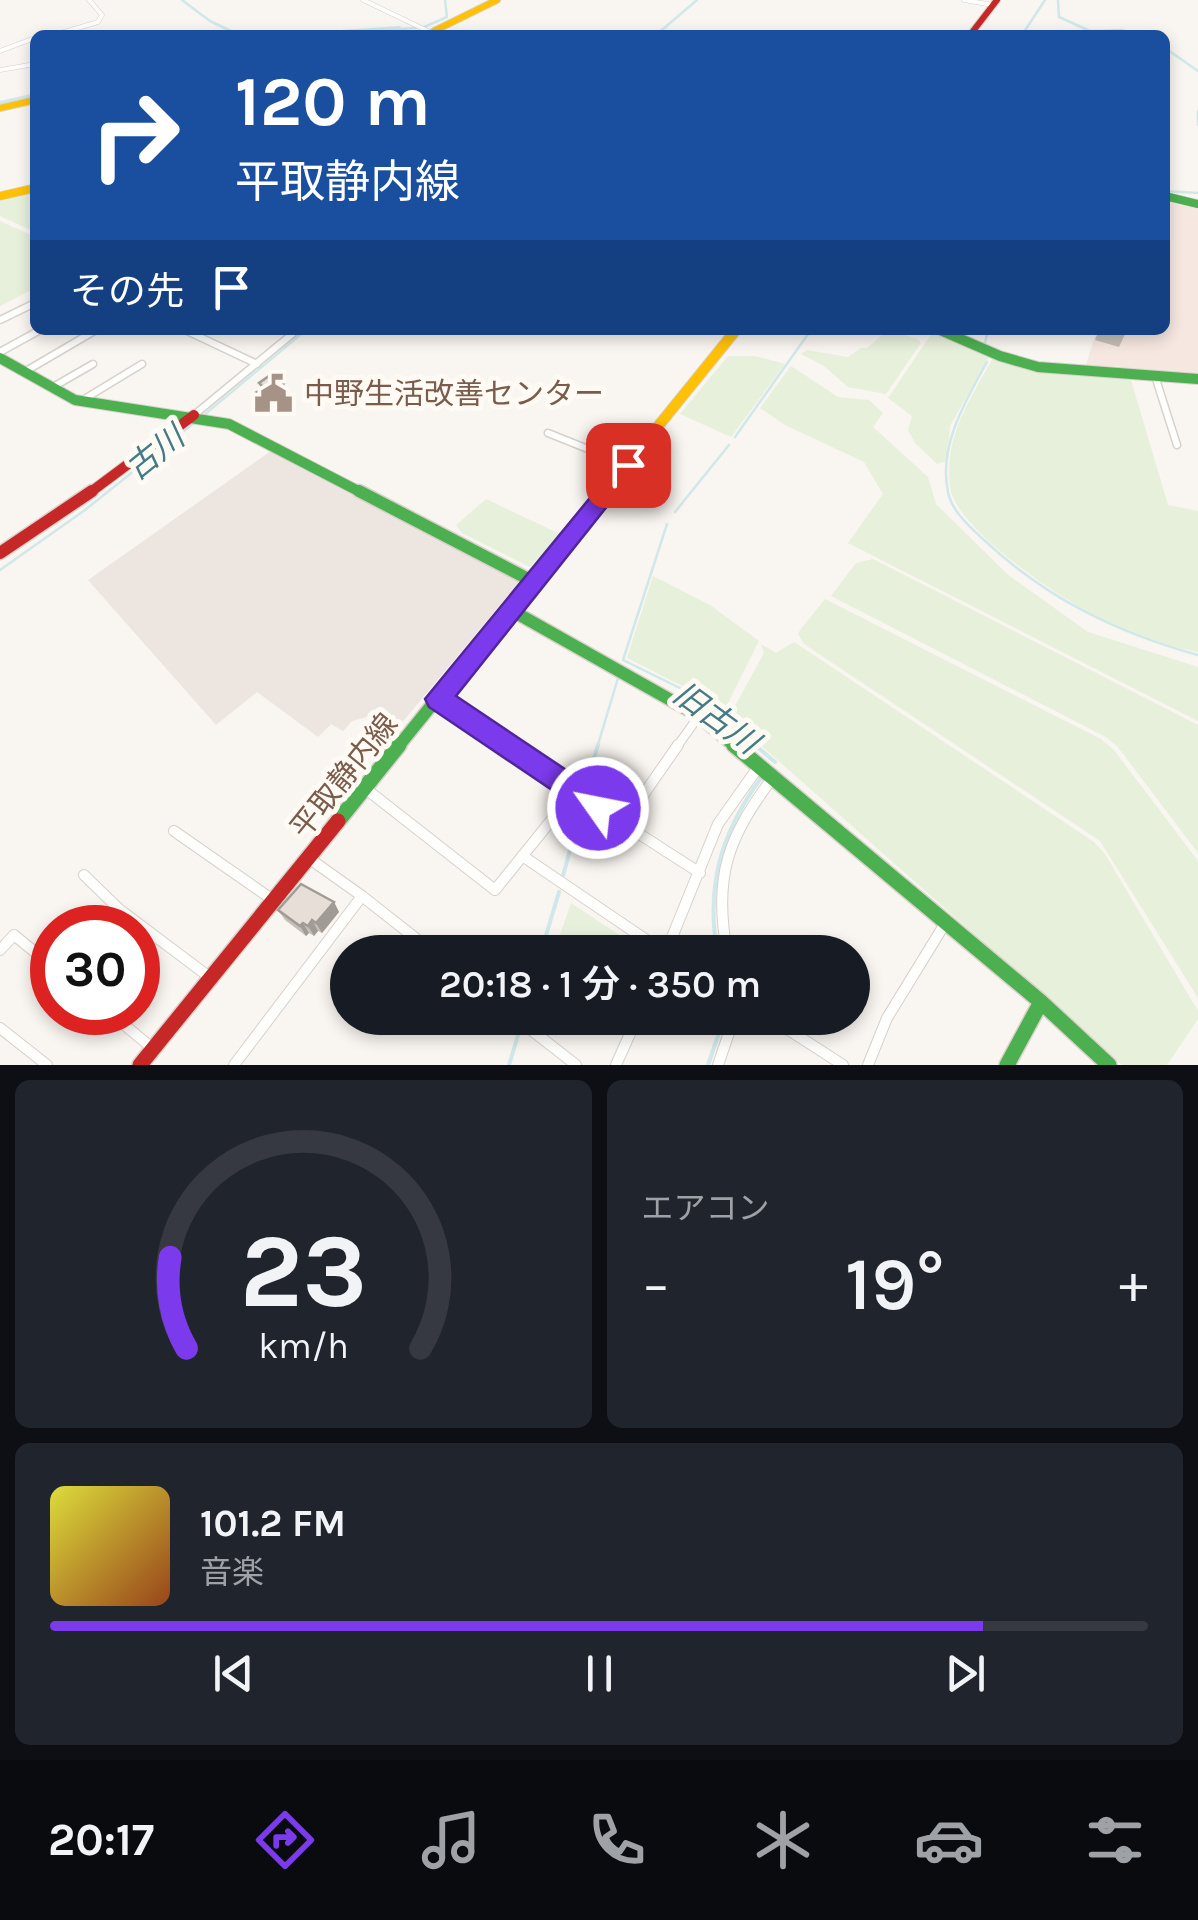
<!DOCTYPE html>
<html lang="ja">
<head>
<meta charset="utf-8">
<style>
	:root { --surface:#171b24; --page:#20242c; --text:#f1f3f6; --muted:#9ea1a6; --line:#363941; --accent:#7c3aed }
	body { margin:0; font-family:Karla,"Noto Sans JP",sans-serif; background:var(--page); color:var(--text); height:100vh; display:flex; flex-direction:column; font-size:38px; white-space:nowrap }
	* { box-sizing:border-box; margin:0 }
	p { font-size:32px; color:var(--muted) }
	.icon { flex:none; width:55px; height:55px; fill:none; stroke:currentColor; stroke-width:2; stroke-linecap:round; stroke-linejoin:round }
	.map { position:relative; height:1065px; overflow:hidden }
	.panel { display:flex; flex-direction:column; gap:15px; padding:15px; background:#0d0f14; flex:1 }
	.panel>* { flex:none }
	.guide { position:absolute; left:30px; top:30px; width:1140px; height:305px; border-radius:15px; box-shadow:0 5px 15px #0003; background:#1a4fa0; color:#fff; overflow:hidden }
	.speed { position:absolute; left:30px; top:905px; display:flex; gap:20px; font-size:50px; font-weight:700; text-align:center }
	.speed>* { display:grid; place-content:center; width:130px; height:130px; border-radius:50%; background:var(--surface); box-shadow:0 5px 15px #0003; line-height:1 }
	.speed .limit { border:15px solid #d22; background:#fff; color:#111 }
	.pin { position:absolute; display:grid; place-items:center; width:85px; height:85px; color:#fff; margin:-42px; border-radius:20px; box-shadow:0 5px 15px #0006 }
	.me { position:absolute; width:110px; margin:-55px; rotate:303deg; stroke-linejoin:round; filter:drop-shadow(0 0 8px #0008) }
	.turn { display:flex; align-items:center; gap:35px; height:210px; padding:0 40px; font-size:45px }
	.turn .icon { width:130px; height:130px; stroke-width:2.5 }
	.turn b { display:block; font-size:70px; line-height:85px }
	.then { display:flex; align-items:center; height:95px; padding:0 40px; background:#0003; gap:20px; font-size:38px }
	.big { font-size:75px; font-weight:600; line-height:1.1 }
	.panel .tile { flex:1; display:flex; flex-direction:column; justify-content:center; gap:15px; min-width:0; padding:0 35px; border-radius:15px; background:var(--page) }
	.panel .dial { align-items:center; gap:0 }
	.dial svg { height:260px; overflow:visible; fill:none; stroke:var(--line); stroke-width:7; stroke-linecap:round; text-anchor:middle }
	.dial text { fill:var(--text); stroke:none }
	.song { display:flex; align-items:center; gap:30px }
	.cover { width:120px; height:120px; border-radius:15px; background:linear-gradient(135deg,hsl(60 70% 55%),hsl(20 70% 35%)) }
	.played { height:10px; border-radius:5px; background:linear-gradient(90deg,var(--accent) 85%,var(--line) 85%) }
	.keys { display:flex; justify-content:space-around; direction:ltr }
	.heat { display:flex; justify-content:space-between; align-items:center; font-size:55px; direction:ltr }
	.panel .tiles { flex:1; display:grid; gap:15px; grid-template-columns:1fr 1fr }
	.tile:last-child { grid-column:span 2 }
	.trip { position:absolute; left:330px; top:935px; width:540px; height:100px; border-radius:50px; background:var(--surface); box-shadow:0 5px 15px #0003; font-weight:600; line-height:100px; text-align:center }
	.dock { display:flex; height:160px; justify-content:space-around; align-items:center; background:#090b0e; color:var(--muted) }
	.dock .icon { width:70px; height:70px }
	.dock .selected { color:var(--accent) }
	.dock b { font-size:45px; color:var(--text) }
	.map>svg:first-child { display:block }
</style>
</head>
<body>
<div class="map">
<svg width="1198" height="1065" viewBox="0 0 1198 1065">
	<rect width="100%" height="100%" fill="#f9f5f0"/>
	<!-- commercial -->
	<path fill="#f6e8e1" d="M1165,199L1198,207V377L1130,371L1117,366L1085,368L1097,330H1165Z"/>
	<!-- industrial -->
	<path fill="#ede5e0" d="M271,451L520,581L395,731L367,717L352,721L343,731L331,724L318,737L257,692L216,725L88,580Z"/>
	<!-- green -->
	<path fill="#e7f0db" d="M35,192V232L0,216V200Z
		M0,221L35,237V288L0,306Z
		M888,330L918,339L921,343L886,394L848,387L824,366L801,354L807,350L848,357L861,348H867Z
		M932,333L989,357L950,426L947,461L937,464L915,443L908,430L912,416L888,398Z
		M728,356H755L785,364L731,437L680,414Z
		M993,358L1046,372L1131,380L1168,505L1198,511V652C1173,647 1148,641 1124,631C1081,612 955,533 950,486C944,436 970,400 993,358Z
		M791,366L838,397L869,400L883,413L873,427L928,477L936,504L1007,574L1088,632L1198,667V721L848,543L883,494L864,462L785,425L760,408Z
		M486,499L560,534L530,567L462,533L456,525Z
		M873,559L1198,725V853L1117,746L1104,736L831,596L856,563Z
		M653,576L710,605L759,641L723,713L696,693L627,658Z
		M825,599L1101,739L1114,750L1198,861V998L1100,841L804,644L798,634L800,630Z
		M794,642L1094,842L1105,854L1198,1011V1019L1167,1065H1122L729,717L764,653L761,644L776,653Z
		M571,903L645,952H554Z"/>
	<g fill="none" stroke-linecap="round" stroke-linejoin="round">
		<!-- stream-far1 -->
		<path stroke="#d0e8ea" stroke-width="2.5" d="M182,0L210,21L239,35
			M1058,0L1059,17L1090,31L1122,30L1134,35
			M424,27L447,17L445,0
			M400,29L416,28
			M656,35L697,0
			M1022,35L1045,0
			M1165,48L1198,71
			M1198,111V125
			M1165,191L1198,193
			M985,343L988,330
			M987,362C966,400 938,446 948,492C952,512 970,527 984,540C1046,598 1117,633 1198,655
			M204,415L306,330
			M735,437L811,330
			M675,512L729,445
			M667,524L623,660L694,695L758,748
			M0,570L85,510L194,423
			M597,748L618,678"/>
		<!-- stream -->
		<path stroke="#d0e8ea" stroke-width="4" d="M755,745L775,762
			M584,791L598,745
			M563,876L582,805
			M541,952L559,892
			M717,952C706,885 721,833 761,778
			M509,1065L519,1032
			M708,1065L724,1018"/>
		<!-- river -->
		<path fill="#d0e8ea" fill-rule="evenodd" d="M400,26L403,31L307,35L312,32Z
			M35,93V99L0,107V101Z"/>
		<defs>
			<path id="street-far3" d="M363,0L430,32
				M964,0L993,5
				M54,35L98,22L102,15L89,0
				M0,51L35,38
				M0,70L35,64"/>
			<path id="street-far2" d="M0,320L35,303
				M185,330L257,364
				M0,352L40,330
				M26,371L96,330
				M1155,376L1177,445
				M53,387L93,364
				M81,401L142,364
				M194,415L297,330
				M548,433L628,465"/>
			<path id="street-far1" d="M439,699L510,748
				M676,748L698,717"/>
			<path id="street" d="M366,789L495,890L574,792L506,745
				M574,792L700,873
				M623,824L678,745
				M174,831L273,900
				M524,857L664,952
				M84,875L119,909L208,976
				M362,896L433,952
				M0,950L14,935L52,966
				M666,952L718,824L759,766
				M727,952C713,876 728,837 774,776
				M109,1012L152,1048
				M516,1018L576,1065
				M770,1018L843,1065
				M0,1028L47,1065
				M234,1065L362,896L310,859
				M616,1065L637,1018
				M718,1065L734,1018
				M868,1065L887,1018L946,922"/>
			<path id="fast-far3" d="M1165,196L1198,204"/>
			<path id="fast-far2" d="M940,330L1000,356L1038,367L1198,379
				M0,358L75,400L229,424L364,494
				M603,494L634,456"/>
			<path id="fast-far1" d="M359,491L534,582
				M511,610L699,716L737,748
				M397,748L605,491"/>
			<path id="fast" d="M734,745L1041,1002L1109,1065
				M338,821L399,745
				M1007,1065L1041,1002"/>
			<path id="slow-far2" d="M434,31L497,0
				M0,108L35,100"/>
			<path id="slow-far1" d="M0,196L35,188"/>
			<path id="slow" d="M634,456L736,330"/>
			<path id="jam-far3" d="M340,35H444
				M970,35L997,0"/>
			<path id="jam-far2" d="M88,494L194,415"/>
			<path id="jam-far1" d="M0,553L92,491"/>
			<path id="jam" d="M140,1065L338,821"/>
		</defs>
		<!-- street-far3 casing -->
		<use href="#street-far3" stroke="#d7d1cb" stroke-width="5"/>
		<!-- street-far2 casing -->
		<use href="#street-far2" stroke="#d7d1cb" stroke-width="9"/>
		<!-- street-far1 casing -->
		<use href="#street-far1" stroke="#d7d1cb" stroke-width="10"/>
		<!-- street casing -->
		<use href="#street" stroke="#d7d1cb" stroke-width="12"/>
		<!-- fast-far3 casing -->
		<use href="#fast-far3" stroke="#d9d2cb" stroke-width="9"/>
		<!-- fast-far2 casing -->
		<use href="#fast-far2" stroke="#d9d2cb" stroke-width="12"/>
		<!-- fast-far1 casing -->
		<use href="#fast-far1" stroke="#d9d2cb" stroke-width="15"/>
		<!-- fast casing -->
		<use href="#fast" stroke="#d9d2cb" stroke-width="18"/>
		<!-- slow-far2 casing -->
		<use href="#slow-far2" stroke="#d9d2cb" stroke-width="8"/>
		<!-- slow-far1 casing -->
		<use href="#slow-far1" stroke="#d9d2cb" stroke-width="9"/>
		<!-- slow casing -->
		<use href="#slow" stroke="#d9d2cb" stroke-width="12"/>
		<!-- jam-far3 casing -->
		<use href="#jam-far3" stroke="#d9d2cb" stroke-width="8"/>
		<!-- jam-far2 casing -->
		<use href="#jam-far2" stroke="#d9d2cb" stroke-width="12"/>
		<!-- jam-far1 casing -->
		<use href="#jam-far1" stroke="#d9d2cb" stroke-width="15"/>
		<!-- jam casing -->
		<use href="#jam" stroke="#d9d2cb" stroke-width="18"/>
		<!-- street-far3 -->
		<use href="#street-far3" stroke="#fefefd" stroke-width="4"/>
		<!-- street-far2 -->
		<use href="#street-far2" stroke="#fefefd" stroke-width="6"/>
		<!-- street-far1 -->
		<use href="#street-far1" stroke="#fefefd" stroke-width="8"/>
		<!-- street -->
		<use href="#street" stroke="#fefefd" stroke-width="10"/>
		<!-- fast-far3 -->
		<use href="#fast-far3" stroke="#4caf50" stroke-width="8"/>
		<!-- fast-far2 -->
		<use href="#fast-far2" stroke="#4caf50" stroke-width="10"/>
		<!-- fast-far1 -->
		<use href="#fast-far1" stroke="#4caf50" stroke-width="12"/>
		<!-- fast -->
		<use href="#fast" stroke="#4caf50" stroke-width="15"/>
		<!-- slow-far2 -->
		<use href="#slow-far2" stroke="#ffc107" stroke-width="6"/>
		<!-- slow-far1 -->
		<use href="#slow-far1" stroke="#ffc107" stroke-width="8"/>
		<!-- slow -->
		<use href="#slow" stroke="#ffc107" stroke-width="10"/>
		<!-- jam-far3 -->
		<use href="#jam-far3" stroke="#c62828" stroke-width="6"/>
		<!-- jam-far2 -->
		<use href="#jam-far2" stroke="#c62828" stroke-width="10"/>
		<!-- jam-far1 -->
		<use href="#jam-far1" stroke="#c62828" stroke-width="12"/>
		<!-- jam -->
		<use href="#jam" stroke="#c62828" stroke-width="15"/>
	</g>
	<!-- wall -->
	<path fill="#c6bfb9" d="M1099,330H1127L1119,347L1095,340Z
		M259,383H284L286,391L268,405L260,401L257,392L261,389Z
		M334,902L339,912L322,933L318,931L314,936L309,933L306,936L285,920L278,910Z"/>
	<!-- shaded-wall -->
	<path fill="#a19b96" d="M284,383L286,391L268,405L265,396Z
		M334,902L339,912L322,933L316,923Z
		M312,920L318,931L314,936L308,926Z
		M303,923L309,933L306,936L300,926Z"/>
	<!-- building -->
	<path fill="#e6ded7" stroke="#a19b96" stroke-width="2.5" d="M269,376L284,383L265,396L257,392L264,388L259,383Z
		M301,884L334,902L316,923L312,920L308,926L303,923L300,926L278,910Z"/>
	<!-- route -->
	<path fill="#7c3aed" stroke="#51269a" stroke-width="2.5" d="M628,457L639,465L636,470L456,696L608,798L613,808L608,817L598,821L429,707L425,699L621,460Z"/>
	<!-- icons -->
	<defs>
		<symbol id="civic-bare" viewBox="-9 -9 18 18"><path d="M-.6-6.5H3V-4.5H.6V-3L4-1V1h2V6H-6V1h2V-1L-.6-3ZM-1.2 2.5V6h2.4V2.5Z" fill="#a69286" stroke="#fffaf3" stroke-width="2.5" paint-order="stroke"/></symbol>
	</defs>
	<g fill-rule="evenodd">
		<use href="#civic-bare" x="246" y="366" width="55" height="55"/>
	</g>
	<g text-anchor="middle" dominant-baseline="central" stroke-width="10" stroke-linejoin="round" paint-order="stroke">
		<!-- poi labels -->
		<g font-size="30" fill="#7a5c4d" stroke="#fffaf3" text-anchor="start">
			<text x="304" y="394">中野生活改善センター</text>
		</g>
		<!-- street labels -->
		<g font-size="30" fill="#7a5c4d" stroke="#fffaf3">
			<text transform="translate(344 776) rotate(-51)">平取静内線</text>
		</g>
		<!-- water labels -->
		<g font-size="32" font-style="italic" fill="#437c86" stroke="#fffaf3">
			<text transform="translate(155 453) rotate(-39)">古川</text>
			<text transform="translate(716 718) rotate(36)">旧古川</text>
		</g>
	</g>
</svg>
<div class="speed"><div class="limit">30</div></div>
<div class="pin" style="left:628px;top:465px;background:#d93025"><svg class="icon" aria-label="arrive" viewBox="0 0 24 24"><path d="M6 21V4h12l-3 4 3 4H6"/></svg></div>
<svg class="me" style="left:598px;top:808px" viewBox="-20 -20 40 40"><circle r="17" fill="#7c3aed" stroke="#fff" stroke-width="3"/><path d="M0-11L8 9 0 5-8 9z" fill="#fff"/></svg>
<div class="trip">20:18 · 1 分 · 350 m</div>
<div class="guide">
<div class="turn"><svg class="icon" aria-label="right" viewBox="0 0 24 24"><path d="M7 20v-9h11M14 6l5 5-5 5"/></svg><div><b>120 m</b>平取静内線</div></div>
<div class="then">その先<svg class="icon" aria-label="arrive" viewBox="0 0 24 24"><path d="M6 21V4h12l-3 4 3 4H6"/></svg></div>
</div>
</div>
<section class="panel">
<div class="tiles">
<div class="tile dial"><svg viewBox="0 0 100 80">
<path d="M14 69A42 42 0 1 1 86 69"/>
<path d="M14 69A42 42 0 0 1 9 41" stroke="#7c3aed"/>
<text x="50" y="56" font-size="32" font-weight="700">23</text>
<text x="50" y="72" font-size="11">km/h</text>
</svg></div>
<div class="tile"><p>エアコン</p>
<div class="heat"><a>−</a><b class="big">19°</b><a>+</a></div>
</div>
<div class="tile">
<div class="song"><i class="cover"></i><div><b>101.2 FM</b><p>音楽</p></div></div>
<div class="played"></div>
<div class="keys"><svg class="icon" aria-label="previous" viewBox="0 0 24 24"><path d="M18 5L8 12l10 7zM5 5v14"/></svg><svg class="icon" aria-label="pause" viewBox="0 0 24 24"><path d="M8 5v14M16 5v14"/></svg><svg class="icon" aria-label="next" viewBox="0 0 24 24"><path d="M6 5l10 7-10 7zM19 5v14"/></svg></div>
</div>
</div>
</section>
<nav class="dock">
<b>20:17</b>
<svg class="icon selected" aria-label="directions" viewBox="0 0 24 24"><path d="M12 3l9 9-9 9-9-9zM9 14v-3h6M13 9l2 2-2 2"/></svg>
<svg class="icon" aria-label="music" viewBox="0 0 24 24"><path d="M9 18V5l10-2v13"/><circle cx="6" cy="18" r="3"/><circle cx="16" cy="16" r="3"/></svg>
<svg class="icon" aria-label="phone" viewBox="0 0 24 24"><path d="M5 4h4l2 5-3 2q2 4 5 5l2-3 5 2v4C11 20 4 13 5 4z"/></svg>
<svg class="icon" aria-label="climate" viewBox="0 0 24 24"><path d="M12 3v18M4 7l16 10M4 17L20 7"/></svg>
<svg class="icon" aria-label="car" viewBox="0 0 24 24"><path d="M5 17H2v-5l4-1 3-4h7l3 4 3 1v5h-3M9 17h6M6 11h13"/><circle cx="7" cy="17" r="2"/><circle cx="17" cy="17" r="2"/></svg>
<svg class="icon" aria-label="filters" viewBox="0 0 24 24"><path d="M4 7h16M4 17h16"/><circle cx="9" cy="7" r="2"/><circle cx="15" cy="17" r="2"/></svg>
</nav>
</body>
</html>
